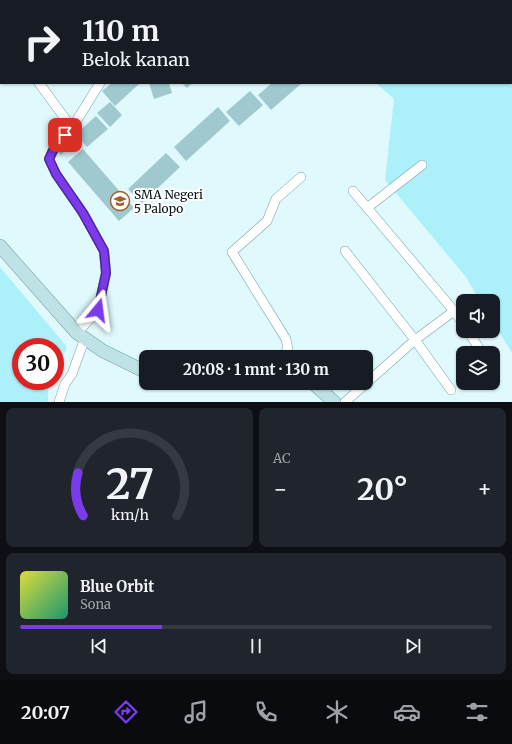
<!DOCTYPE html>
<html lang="id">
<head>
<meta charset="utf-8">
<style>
	:root { --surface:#171b24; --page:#20242c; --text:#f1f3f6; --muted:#9ea1a6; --line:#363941; --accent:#7c3aed }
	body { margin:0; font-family:Merriweather,serif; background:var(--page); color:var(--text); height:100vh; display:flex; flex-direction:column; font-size:15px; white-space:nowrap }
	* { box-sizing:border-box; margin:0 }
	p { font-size:13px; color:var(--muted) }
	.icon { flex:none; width:22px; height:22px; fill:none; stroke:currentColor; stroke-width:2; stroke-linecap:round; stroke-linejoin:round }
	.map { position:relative; height:402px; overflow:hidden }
	.drawer { display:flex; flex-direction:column; gap:6px; padding:6px; background:#0d0f14; flex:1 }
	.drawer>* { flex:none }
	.banner { position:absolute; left:0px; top:0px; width:512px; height:84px; box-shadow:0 1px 3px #0004; background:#171b24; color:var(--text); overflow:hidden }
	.buttons { position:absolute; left:456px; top:294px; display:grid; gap:8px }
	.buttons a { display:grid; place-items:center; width:44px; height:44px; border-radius:8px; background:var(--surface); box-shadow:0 1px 3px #0004; font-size:20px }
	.speed { position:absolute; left:12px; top:338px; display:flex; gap:8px; font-size:20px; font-weight:700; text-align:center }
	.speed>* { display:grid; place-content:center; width:52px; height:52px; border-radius:50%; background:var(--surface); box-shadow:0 1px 3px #0004; line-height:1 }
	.speed .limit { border:6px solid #d22; background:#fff; color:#111 }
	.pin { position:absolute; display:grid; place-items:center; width:34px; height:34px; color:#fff; margin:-17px; border-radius:8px; box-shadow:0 2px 6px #0006 }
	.me { position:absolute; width:44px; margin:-22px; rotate:16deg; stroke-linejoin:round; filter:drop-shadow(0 0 3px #0008) }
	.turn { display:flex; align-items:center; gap:14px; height:84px; padding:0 16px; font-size:18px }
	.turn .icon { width:52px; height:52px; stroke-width:2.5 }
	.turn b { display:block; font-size:28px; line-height:34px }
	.big { font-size:30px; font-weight:700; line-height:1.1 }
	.drawer .card { flex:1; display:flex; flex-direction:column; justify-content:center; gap:6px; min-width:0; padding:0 14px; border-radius:8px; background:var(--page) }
	.drawer .dial { align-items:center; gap:0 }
	.dial svg { height:104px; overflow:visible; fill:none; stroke:var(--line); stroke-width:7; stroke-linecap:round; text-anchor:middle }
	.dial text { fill:var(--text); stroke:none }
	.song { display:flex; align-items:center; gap:12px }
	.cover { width:48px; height:48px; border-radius:6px; background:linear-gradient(135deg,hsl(60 70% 55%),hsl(160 70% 35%)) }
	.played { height:4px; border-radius:2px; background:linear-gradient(90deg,var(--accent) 30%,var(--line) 30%) }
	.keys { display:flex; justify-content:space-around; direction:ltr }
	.heat { display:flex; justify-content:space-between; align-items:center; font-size:22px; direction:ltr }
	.drawer .tiles { flex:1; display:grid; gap:6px; grid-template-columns:1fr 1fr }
	.card:last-child { grid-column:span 2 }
	.trip { position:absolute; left:139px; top:350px; width:234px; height:40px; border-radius:8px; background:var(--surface); box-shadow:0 1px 3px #0004; font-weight:700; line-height:40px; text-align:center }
	.menu { display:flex; height:64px; justify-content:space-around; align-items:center; background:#090b0e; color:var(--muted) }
	.menu .icon { width:28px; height:28px }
	.menu .selected { color:var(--accent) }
	.menu b { font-size:18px; color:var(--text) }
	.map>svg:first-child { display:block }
</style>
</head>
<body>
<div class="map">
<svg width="512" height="402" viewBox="0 0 512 402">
	<rect width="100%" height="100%" fill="#dff9fd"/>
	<!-- green -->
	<path fill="#acf0fa" d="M253,0H512V353L493,322V301H480L466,277L385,180L394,99L376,83H511V1Z
		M0,267L67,347L55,373V347H21V381H51L48,388V402H0Z"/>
	<!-- building -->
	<path fill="#9fc9cf" d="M112,83H137L139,84L115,106L102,91Z
		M149,83H169L172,93L154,99Z
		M182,83H192L187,88Z
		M272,83H302L271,110L258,95Z
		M250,91L263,105L239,126L226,112Z
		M110,102L122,115L110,127L97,113Z
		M218,107L230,121L186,161L174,147Z
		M96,116L108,129L87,147L76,134Z
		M71,135L75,139L61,155L57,151Z
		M83,149L134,208L119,221L68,162Z
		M166,153L180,167L142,203L128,189Z
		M223,383H248L249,384L225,390Z"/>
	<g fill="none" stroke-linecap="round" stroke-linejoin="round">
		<defs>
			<path id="street" d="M142,0V1
				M39,83L72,128
				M353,191L454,311
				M367,208L422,165
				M345,251L415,340L451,390
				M468,331L482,353
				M77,333L98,310L106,273L104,251L83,213L56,174L49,159L57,142L72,128L100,83
				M283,357L288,349L286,339L232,252L267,221L276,199L301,177
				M59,402L65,384L72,374L85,338
				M345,402L415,340L454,311L463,324"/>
			<path id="secondary" d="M0,246L77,333L103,351L146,372
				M313,383L334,402"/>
		</defs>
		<!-- street casing -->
		<use href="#street" stroke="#77a0a6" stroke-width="10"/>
		<!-- secondary casing -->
		<use href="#secondary" stroke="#77a0a6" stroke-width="14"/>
		<!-- street -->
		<use href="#street" stroke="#fff" stroke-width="9"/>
		<!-- secondary -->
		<use href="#secondary" stroke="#bfe2e6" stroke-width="13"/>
	</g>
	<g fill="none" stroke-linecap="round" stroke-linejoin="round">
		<defs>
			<path id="route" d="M65,135L57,142L49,159L56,174L83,213L104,251L106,273L98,310"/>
		</defs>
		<!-- route casing -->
		<use href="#route" stroke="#51269a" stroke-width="10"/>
		<!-- route -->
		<use href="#route" stroke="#7c3aed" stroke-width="7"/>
	</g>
	<!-- icons -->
	<defs>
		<symbol id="school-ring" viewBox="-11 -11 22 22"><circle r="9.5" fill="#fff" stroke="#a1612b" stroke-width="1.5"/><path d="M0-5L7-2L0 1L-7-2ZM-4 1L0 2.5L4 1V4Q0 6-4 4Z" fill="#a1612b"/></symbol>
	</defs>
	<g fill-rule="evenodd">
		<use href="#school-ring" x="109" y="190" width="22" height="22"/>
	</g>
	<g text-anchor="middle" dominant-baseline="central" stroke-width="4" stroke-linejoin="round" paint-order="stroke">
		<!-- poi labels -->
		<g font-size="12" fill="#031113" stroke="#fff" text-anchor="start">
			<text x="134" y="194">SMA Negeri<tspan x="134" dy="14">5 Palopo</tspan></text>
		</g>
	</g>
</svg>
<div class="buttons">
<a><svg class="icon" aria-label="sound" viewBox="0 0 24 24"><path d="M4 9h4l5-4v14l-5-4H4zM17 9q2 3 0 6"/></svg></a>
<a><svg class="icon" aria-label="layers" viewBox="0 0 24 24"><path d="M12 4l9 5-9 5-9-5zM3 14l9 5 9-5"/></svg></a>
</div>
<div class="speed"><div class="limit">30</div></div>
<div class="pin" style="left:65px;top:135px;background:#d93025"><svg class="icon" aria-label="arrive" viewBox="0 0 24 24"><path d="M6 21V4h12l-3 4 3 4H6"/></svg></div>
<svg class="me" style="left:98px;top:310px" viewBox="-20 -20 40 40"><path d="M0-17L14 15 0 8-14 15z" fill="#7c3aed" stroke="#fff" stroke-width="4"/></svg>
<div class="trip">20:08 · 1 mnt · 130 m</div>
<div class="banner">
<div class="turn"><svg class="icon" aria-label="right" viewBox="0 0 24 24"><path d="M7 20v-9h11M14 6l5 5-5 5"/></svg><div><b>110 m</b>Belok kanan</div></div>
</div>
</div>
<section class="drawer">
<div class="tiles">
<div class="card dial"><svg viewBox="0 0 100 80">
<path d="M14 69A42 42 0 1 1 86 69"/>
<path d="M14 69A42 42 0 0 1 10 36" stroke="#7c3aed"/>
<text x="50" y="56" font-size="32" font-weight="700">27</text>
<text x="50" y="72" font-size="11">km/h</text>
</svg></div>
<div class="card"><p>AC</p>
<div class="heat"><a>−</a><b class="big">20°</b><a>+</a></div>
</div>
<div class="card">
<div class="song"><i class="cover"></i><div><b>Blue Orbit</b><p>Sona</p></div></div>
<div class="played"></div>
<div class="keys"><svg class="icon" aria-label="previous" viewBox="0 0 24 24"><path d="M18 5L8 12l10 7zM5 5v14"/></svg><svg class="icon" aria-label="pause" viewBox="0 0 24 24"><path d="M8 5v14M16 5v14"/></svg><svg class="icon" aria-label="next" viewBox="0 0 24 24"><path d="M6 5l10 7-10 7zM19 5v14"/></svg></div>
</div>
</div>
</section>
<nav class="menu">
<b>20:07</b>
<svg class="icon selected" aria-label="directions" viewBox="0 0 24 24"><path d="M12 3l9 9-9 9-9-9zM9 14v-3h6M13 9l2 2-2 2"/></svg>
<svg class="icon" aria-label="music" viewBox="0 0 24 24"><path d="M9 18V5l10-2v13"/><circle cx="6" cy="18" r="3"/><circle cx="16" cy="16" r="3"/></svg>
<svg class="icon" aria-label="phone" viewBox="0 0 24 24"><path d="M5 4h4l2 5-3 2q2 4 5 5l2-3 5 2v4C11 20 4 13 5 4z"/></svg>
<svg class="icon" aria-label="climate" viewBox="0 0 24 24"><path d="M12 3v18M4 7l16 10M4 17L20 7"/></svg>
<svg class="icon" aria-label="car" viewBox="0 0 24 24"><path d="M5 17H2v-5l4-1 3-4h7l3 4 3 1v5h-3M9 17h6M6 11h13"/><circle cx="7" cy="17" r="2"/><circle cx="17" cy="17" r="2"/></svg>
<svg class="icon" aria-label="filters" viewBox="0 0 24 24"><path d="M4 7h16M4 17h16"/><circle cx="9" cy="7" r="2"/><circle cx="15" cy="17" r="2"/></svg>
</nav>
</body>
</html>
